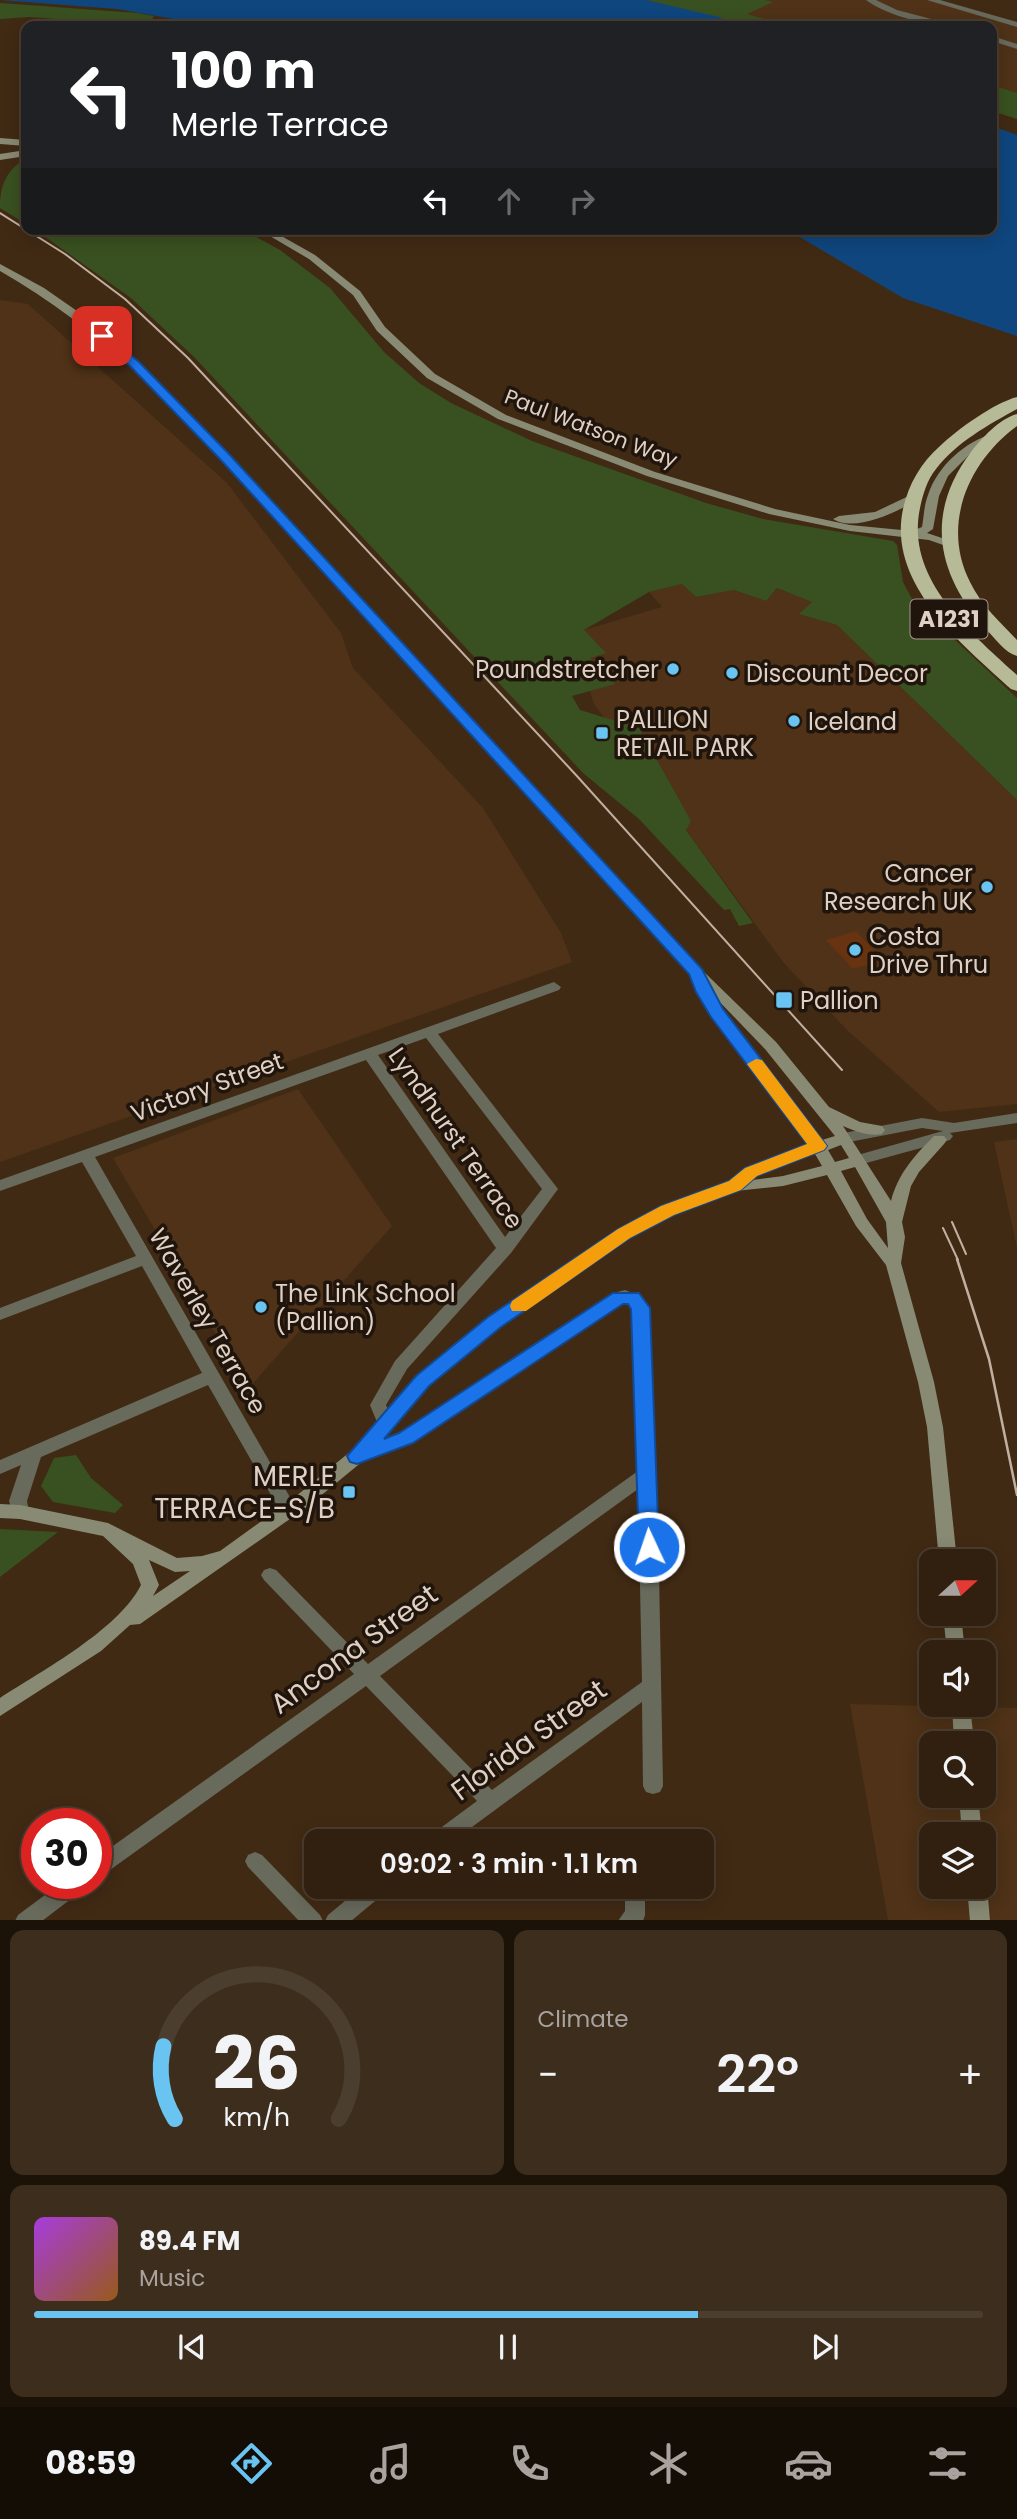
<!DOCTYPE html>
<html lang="en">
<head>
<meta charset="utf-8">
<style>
	:root { --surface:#31200f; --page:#3d2d1d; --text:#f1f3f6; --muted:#a8a39e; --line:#4c3e2f; --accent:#69c4f1 }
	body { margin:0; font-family:Poppins,sans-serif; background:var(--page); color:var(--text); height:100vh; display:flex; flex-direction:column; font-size:26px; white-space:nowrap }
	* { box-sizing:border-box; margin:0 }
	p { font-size:23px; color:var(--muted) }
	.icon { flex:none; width:38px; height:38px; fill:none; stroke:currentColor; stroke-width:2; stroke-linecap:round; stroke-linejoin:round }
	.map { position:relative; height:1920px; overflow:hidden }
	.sheet { display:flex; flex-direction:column; gap:10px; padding:10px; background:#1b1208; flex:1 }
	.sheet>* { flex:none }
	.top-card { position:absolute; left:21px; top:21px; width:976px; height:214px; border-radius:14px; box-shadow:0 4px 18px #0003,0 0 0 2px var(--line); background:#202124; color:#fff; overflow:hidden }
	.needle { width:46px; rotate:69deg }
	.controls { position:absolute; left:919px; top:1549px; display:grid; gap:14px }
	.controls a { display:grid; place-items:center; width:77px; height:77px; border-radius:14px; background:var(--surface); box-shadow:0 4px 18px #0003,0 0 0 2px var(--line); font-size:35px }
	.speed { position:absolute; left:21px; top:1808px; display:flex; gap:14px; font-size:35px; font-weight:700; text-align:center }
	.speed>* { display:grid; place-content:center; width:91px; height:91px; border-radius:50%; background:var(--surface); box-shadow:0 4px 18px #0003,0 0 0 2px var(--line); line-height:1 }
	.speed .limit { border:10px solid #d22; background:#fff; color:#111 }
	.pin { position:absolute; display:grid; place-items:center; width:60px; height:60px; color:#fff; margin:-30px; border-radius:14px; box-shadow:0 4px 10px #0006 }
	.me { position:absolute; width:77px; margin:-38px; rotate:357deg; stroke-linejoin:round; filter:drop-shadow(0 0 5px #0008) }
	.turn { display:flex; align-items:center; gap:24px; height:147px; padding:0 35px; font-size:32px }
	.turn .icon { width:91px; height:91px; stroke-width:2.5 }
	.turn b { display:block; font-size:49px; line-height:60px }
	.lanes { display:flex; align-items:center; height:66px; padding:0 35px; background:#0003; justify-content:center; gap:35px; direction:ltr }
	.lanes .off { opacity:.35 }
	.big { font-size:52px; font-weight:600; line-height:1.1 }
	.sheet .tile { flex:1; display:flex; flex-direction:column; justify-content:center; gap:10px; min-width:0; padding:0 24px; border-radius:14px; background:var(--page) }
	.sheet .dial { align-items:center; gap:0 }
	.dial svg { height:182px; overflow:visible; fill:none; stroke:var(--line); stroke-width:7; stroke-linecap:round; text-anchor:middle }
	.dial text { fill:var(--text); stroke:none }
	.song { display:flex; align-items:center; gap:21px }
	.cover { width:84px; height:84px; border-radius:10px; background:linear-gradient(135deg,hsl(280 70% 55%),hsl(30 70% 35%)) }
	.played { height:7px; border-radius:4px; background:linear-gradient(90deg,var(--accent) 70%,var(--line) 70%) }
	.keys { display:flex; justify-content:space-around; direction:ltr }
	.heat { display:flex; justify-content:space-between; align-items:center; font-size:38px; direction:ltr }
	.sheet .tiles { flex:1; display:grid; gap:10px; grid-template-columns:1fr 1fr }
	.tile:last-child { grid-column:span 2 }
	.trip { position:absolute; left:304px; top:1829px; width:410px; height:70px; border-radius:14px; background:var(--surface); box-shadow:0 4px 18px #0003,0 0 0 2px var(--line); font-weight:600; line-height:70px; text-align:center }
	.tab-bar { display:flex; height:112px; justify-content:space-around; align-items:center; background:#140d06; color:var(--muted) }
	.tab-bar .icon { width:49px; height:49px }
	.tab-bar .selected { color:var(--accent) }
	.tab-bar b { font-size:32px; color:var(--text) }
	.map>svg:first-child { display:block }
</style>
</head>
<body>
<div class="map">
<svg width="1017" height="1921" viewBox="0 0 1017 1921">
	<rect width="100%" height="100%" fill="#412a14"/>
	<!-- built -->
	<path fill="#4f3217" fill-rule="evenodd" d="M684,0H932L1017,22V93L992,85V26H790Z
		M0,300L28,304L227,483L341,633L353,668L483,808L561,933L572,962L0,1162Z
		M682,584L696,597L734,590L766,601L777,588L813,602L800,614L837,625L1017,800V1104L939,1112L847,1030L783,962L594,704L580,660L584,630L662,607L649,592Z
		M298,1089L392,1226L248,1389L113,1158Z
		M1017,1139V1248L994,1142Z
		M850,1704L1017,1708V1920H888ZM931,1743H984V1796H931ZM931,1834H984V1886H931Z"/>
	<!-- green -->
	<path fill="#395120" d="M646,0H765L773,2L747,14L790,26H746Z
		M0,3L137,13L154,16L148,26L29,17L0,19Z
		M992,85L1017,93V119L992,111Z
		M26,158V224L0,208C0,185 6,171 26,158Z
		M34,229H242L280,250L330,288L384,352L419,383L451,403L532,441L706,503L763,519L893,541L897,545L903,582L912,599L928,609L955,640L1017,698V800L837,625L799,614L812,602L777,588L766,601L734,590L696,597L682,584L649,592L584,630L606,653L590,658L615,684L572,696L580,710L639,728L691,821L686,830L753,923L739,926L730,909L724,910L639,819L583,773L194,357L131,298Z
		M76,1455L91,1478L123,1505L115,1513L53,1502L41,1486L54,1458Z
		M0,1529L58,1532L0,1577Z"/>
	<!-- water -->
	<path fill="#0f467e" d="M0,0H646L719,17L734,26H213L117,9Z
		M992,126L1017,135V336L903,298L786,229H992Z"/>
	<!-- building -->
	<path fill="#673310" d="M856,931L883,960L853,969L826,940Z"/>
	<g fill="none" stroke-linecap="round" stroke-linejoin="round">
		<!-- street -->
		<path fill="#686a5c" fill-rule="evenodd" d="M866,0H876L897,10L958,26C932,27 887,16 866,0Z
			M927,0H940L1017,22V27Z
			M992,36L1017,44V49L992,41Z
			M554,982L561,987L559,990L438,1034L558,1189L511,1253L407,1369L386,1405L393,1422L391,1427L385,1428L379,1427L370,1405L395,1361L496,1248L366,1060L95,1157L295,1506L298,1511L295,1516L289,1518L283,1516L208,1385L41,1457L27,1501L29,1512L26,1517L20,1519L14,1517L9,1501L21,1465L0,1474V1460L202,1373L142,1266L0,1320V1308L136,1256L82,1162L0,1191V1180ZM426,1038L542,1189L505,1237L378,1055Z
			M1017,1113V1123L950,1133L953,1136L950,1140L859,1165L854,1164L851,1160L854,1156L943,1131L922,1128L844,1143L839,1142L836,1138L839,1134L844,1133L922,1118L954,1123Z
			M625,1290L644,1298L648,1308L659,1571L663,1786L660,1792L653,1794L646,1792L643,1786L642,1702L453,1841H428L431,1835L477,1801L366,1686L103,1875L96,1878V1858L354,1674L264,1580L261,1575L264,1570L270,1568L276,1570L368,1664L638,1471L632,1308L624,1302L412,1443L357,1463L351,1461L348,1456L351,1451L400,1433L613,1293ZM638,1489L642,1682L492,1790L380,1676Z
			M255,1852L262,1855L320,1915L323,1921H299L248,1867L245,1861L248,1855Z
			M61,1883H87L84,1889L42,1921H15L18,1915Z
			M363,1886H389L386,1892L351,1921H325L328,1915Z
			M625,1886H645V1915L643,1921H618L625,1911Z"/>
		<!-- secondary -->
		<path fill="#888a74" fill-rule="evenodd" d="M0,138L26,140V146L0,144Z
			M26,150V156L0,160V154Z
			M258,229H269L315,255L360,291L385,327L435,374L506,415L655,472L775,509L850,525L912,531L922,527C924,516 924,505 928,495C938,465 965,442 994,433L999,436L969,455L948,476L939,496L933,529L927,533L954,542V546H946L929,540L850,531L769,514L647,476L498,419L427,378L377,331L353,295L309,259Z
			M0,264L44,288L90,320L139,362L228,454L701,969L776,1042L829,1107L860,1122L882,1126L885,1130L882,1134C870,1137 854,1131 843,1126L891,1201C898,1174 914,1156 934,1136H944L947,1140L944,1144L919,1172L911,1186L902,1222L905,1237L901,1263L934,1382L943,1427L957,1561H939L927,1427L918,1382L886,1265L856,1226L827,1175L783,1186L736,1191L674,1214L630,1238L501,1326L428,1385L363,1461L307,1507L140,1624L130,1625L101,1651L0,1716V1698C43,1670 118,1630 141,1585L133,1564L103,1536L20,1519L0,1518V1504L20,1505L108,1523L177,1558L202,1556L220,1551L295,1497L351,1451L416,1377L489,1318L618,1230L662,1206L730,1182L746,1168L809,1145L715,1023L700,998L691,975C570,842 448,709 327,576C227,466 131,345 0,271ZM713,995L765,1049L835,1136L822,1140L741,1038ZM841,1145L849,1158L835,1162L828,1150ZM815,1154L822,1166L783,1176L752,1180L756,1176ZM855,1167L886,1222L888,1248L867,1219L841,1171ZM149,1560L175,1572L190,1571L153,1596L159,1585Z
			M915,493L921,496L919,498C901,511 854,533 833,519L839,516L875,512Z
			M943,1614H961L965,1652H947Z
			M952,1704H970L974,1743H954Z
			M959,1796H978L982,1834H962Z
			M984,1880L987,1886L990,1921H970L967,1886H984Z"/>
		<!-- highway -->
		<path fill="#b6ba97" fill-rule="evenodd" d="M1017,397V409C988,425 957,442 936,469C927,480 923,494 920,508C905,579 970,632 1017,675V691L1011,689C962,644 887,584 903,509C909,483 921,463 940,446C958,429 994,403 1017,397Z
			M1017,414V426C968,462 941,525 970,582C981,605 1000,622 1017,640V656C1005,653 994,637 985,628C936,573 925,513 971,452C982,438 999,419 1017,414Z"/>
		<!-- tram-far1 -->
		<path stroke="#c0b0a1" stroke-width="2" d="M0,213L65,254L125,299L188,358L576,775L842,1070
			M952,1222L966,1254
			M943,1228L958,1260"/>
		<!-- tram -->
		<path stroke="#c0b0a1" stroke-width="2.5" d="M957,1259L989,1359L1017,1495"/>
	</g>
	<!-- route -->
	<path fill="#1a73e8" stroke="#114b97" stroke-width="2" d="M98,334H106L139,362L228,453L702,969L723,1009L827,1146L824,1150L757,1176L741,1190L674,1215L630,1238L501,1327L429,1386L384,1439L399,1433L613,1293H639L650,1308L659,1547L656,1553L649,1555L642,1553L639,1547L631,1309L628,1304H623L413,1443L357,1464L350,1462L347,1456L416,1376L488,1317L618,1229L661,1206L729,1181L745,1168L807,1144L711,1017L696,992L689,974L220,459L131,367L98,339Z"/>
	<!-- slow -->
	<path fill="#f59e0b" d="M756,1059L762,1060L824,1142L827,1146L824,1150L757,1176L741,1190L674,1215L630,1238L526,1311H512L510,1306L512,1301L618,1229L661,1206L729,1181L745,1168L807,1144L747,1064Z"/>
	<!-- markers -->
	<g fill="#69c4f1" stroke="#20150c" stroke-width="2.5">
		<circle cx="673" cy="669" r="7"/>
		<circle cx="732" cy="673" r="7"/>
		<circle cx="794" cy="721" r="7"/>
		<rect x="595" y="726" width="14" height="14" rx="3.5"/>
		<circle cx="987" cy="887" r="7"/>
		<circle cx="855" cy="950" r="7"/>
		<rect x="775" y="991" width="18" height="18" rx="3.5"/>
		<circle cx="261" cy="1307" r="7"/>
		<rect x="342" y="1485" width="14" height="14" rx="3.5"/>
	</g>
	<g text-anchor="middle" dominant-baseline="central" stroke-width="7" stroke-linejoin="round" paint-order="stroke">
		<!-- far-street labels -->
		<g font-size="21" fill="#dfd0c3" stroke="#20150c">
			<text transform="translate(591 428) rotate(21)">Paul Watson Way</text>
		</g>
		<!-- shield labels -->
		<rect fill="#20150c" stroke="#a6988c" stroke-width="2" x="910.5" y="599.5" width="77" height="39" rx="5"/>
		<g font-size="23" font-weight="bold" fill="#dfd0c3">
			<text x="949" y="619">A1231</text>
		</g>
		<!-- poi labels -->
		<g font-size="24" fill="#dfd0c3" stroke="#20150c" text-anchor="start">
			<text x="659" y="669" text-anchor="end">Poundstretcher</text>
			<text x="746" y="673">Discount Decor</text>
			<text x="616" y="719">PALLION<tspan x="616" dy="28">RETAIL PARK</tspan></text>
			<text x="808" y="721">Iceland</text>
			<text x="973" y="873" text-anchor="end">Cancer<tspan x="973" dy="28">Research UK</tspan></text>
			<text x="869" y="936">Costa<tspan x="869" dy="28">Drive Thru</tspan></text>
			<text x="800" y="1000">Pallion</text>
			<text x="275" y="1293">The Link School<tspan x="275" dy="28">(Pallion)</tspan></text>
		</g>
		<!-- street labels -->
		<g font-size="24" fill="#dfd0c3" stroke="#20150c">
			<text transform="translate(207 1087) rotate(-20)">Victory Street</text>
			<text transform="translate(456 1138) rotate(55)">Lyndhurst Terrace</text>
			<text transform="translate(208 1321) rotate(60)">Waverley Terrace</text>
		</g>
		<!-- near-poi labels -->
		<g font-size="28" fill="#dfd0c3" stroke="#20150c" text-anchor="end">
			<text x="335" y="1476">MERLE<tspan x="335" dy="32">TERRACE-S/B</tspan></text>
		</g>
		<!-- near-street labels -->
		<g font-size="28" fill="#dfd0c3" stroke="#20150c">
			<text transform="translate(354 1649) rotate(-36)">Ancona Street</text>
			<text transform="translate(529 1740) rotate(-36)">Florida Street</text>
		</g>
	</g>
</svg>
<div class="controls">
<a><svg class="needle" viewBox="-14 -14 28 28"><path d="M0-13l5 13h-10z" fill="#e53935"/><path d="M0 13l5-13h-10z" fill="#a8a39e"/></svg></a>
<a><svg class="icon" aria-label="sound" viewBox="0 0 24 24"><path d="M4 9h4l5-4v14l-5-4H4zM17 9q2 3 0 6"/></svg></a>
<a><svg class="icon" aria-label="search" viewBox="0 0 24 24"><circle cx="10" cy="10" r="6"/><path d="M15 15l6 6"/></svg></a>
<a><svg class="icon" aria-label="layers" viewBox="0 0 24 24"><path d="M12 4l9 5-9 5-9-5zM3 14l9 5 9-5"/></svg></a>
</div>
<div class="speed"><div class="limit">30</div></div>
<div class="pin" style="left:102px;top:336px;background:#d93025"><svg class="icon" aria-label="arrive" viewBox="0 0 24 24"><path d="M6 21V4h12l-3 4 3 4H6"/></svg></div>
<svg class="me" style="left:649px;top:1547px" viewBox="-20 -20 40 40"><circle r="17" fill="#1a73e8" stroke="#fff" stroke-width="3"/><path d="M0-11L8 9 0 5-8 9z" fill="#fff"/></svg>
<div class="trip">09:02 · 3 min · 1.1 km</div>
<div class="top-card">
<div class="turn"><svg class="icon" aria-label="left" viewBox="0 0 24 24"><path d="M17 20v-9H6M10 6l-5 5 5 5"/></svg><div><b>100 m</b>Merle Terrace</div></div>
<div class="lanes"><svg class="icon" aria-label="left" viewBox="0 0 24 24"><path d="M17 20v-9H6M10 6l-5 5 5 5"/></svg><svg class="icon off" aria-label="ahead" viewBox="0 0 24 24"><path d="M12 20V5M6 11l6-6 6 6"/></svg><svg class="icon off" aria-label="right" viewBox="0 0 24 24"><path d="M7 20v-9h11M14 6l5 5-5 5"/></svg></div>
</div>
</div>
<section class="sheet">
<div class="tiles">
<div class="tile dial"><svg viewBox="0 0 100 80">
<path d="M14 69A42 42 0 1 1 86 69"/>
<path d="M14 69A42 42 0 0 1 9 37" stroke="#69c4f1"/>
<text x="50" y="56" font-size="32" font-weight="700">26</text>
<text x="50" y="72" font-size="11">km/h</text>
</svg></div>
<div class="tile"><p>Climate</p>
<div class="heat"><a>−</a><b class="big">22°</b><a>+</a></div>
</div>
<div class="tile">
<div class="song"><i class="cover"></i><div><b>89.4 FM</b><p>Music</p></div></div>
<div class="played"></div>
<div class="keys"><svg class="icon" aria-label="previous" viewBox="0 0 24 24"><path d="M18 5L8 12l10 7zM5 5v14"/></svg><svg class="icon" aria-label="pause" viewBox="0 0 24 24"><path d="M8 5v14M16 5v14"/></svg><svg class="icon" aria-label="next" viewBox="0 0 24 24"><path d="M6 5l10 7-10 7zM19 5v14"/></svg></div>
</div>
</div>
</section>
<nav class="tab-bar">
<b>08:59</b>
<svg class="icon selected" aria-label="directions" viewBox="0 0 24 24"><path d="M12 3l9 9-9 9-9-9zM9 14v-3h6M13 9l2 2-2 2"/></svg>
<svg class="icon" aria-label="music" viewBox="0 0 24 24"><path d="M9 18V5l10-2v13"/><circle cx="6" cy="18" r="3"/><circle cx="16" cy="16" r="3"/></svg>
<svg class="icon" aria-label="phone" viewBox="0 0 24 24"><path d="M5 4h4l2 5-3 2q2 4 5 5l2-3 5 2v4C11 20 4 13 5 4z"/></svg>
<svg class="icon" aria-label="climate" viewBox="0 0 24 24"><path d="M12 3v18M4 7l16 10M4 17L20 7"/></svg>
<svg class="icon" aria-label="car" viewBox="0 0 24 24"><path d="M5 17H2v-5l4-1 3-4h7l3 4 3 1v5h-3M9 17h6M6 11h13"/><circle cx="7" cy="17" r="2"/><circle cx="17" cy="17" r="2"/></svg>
<svg class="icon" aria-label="filters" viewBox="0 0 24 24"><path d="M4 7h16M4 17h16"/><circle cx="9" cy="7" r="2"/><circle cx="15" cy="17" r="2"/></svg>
</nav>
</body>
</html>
